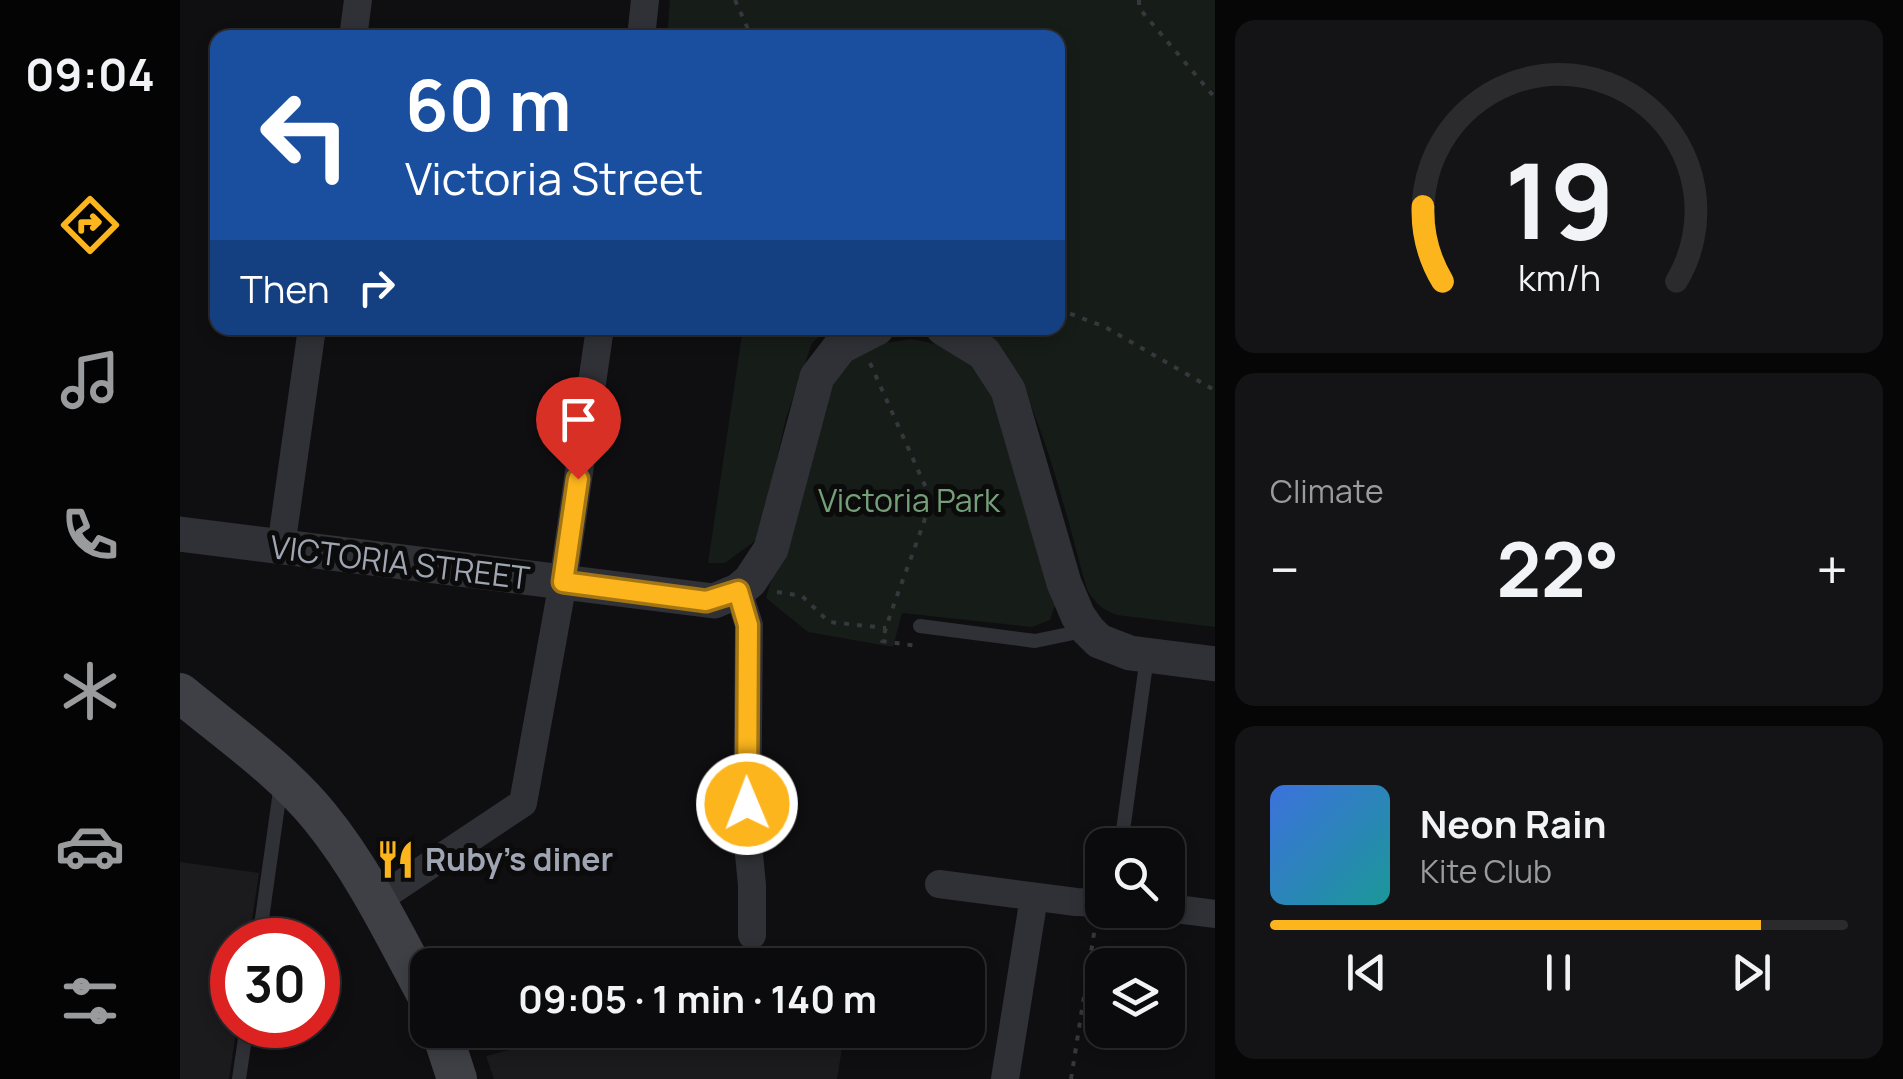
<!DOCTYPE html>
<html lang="en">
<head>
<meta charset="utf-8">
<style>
	:root { --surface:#0b0b0d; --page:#141416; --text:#f1f3f6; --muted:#9a9b9d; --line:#2b2b2e; --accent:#fcb51d }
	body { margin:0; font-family:Manrope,sans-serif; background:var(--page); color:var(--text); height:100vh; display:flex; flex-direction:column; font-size:38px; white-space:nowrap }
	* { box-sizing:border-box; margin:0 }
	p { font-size:32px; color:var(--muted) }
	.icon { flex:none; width:55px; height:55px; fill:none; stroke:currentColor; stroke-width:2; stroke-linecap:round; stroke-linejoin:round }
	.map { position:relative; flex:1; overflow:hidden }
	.sheet { display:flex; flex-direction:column; gap:20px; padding:20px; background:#060607; width:688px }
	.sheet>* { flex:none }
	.banner { position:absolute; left:30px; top:30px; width:855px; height:305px; border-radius:20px; box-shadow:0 5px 15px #0003,0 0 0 2px var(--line); background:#1a4fa0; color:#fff; overflow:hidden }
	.tools { position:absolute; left:905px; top:828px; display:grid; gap:20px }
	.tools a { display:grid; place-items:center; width:100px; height:100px; border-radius:20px; background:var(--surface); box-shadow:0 5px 15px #0003,0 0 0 2px var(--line); font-size:50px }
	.speed { position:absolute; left:30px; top:918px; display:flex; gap:20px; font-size:50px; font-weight:700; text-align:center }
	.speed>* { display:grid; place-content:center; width:130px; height:130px; border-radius:50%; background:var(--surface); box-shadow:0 5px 15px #0003,0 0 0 2px var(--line); line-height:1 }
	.speed .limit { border:15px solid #d22; background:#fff; color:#111 }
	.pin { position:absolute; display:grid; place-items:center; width:85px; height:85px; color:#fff; margin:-102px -42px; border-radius:50% 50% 50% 0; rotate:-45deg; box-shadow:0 0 10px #0007 }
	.pin .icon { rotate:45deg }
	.me { position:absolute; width:110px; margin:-55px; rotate:359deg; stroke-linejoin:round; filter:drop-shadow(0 0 8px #0008) }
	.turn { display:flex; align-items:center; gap:35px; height:210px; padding:0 30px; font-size:45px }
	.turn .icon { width:130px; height:130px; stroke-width:2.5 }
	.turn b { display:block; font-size:70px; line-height:85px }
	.then { display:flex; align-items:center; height:95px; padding:0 30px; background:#0003; gap:20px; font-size:38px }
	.big { font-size:75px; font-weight:700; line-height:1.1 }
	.sheet .card { flex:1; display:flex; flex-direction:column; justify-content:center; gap:15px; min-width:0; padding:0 35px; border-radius:20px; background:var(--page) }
	.sheet .dial { align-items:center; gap:0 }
	.dial svg { height:260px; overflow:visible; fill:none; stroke:var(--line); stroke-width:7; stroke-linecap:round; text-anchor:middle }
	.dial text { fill:var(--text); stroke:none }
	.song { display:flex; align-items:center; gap:30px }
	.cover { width:120px; height:120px; border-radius:15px; background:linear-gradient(135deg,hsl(220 70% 55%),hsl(180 70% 35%)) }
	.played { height:10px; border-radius:5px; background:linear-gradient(90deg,var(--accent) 85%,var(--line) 85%) }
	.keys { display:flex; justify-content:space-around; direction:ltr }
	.heat { display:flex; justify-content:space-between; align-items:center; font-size:55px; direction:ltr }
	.trip { position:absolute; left:230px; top:948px; width:575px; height:100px; border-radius:20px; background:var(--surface); box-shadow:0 5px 15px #0003,0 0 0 2px var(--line); font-weight:700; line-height:100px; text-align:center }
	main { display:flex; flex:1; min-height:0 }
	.dock { display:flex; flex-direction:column; width:180px; justify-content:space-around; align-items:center; background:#040405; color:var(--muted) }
	.dock .icon { width:70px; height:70px }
	.dock .on { color:var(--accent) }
	.dock b { font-size:45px; color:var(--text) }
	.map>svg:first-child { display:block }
</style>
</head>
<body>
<main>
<nav class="dock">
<b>09:04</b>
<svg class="icon on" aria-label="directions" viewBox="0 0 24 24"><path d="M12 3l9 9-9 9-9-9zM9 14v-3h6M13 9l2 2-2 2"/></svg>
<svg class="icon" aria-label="music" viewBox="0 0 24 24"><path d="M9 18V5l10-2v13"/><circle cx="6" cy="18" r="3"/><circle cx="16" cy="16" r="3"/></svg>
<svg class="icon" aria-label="phone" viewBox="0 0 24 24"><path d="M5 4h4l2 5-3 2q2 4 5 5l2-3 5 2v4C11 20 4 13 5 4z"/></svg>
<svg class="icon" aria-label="climate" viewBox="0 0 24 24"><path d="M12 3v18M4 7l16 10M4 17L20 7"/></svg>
<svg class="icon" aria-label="car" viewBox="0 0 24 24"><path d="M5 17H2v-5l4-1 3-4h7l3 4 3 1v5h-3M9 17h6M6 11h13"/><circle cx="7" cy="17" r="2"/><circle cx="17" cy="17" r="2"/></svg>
<svg class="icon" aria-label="filters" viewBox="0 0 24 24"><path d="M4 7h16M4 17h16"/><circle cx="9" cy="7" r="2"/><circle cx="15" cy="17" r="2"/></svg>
</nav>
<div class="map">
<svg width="1036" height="1079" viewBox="0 0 1036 1079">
	<rect width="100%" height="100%" fill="#0f0f11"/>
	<!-- built -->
	<path fill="#1b1b1e" d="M0,862L79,873L69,940H52V1025H57L49,1079H0Z
		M404,1030H665L657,1079H314L306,1056Z"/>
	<!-- green -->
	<path fill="#161c17" d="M490,0H1035V627L937,615C922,610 915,603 907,589C888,525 854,365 800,328H878V38H487Z
		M563,328H650L632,343L606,418L579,538L545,563H528Z
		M732,339C752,343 774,347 790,361C825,393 861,550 876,602L870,620L852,627L722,613L713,647L628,632L586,598L657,366L705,343Z"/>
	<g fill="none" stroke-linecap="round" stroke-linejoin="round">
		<!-- path -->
		<path stroke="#36383d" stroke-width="4" stroke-dasharray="5 8" stroke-linecap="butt" d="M555,0L572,38
			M959,0V8L1036,99
			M878,309L925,327L1036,391
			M690,363L751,499C737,547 716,593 702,641L737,646
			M597,592L622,596L649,622L706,628
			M891,1079L915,927"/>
		<!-- service -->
		<path stroke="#303136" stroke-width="14" d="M740,626L855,641L908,630
			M941,845L967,657
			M79,940L101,784
			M59,1079L67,1025"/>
		<!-- minor -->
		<path stroke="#303136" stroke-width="28" d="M173,38L178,0
			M461,38L465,0
			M101,547L132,328
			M558,591L569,625L567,834L572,885V935
			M759,884L896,902L922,903
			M196,901L343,803L383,582L420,328
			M988,908L1036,914
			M825,1079L854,897"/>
		<!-- tertiary -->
		<path stroke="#303136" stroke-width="35" d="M763,328L804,353L828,390L884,583L898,616L908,630L919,641L950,653L1036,664
			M0,534L534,601L558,591L570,581L591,549L637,377L660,347L697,328"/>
		<!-- secondary -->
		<path stroke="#3e4046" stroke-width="40" d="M0,693C47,732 101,769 140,817C184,871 215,936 248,997
			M261,1030L277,1079"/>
	</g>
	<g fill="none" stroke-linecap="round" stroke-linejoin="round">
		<defs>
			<path id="route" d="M398,479L383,582L526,601L558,591L568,625L567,804"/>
		</defs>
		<!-- route casing -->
		<use href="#route" stroke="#a47613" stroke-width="25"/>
		<!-- route -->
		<use href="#route" stroke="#fcb51d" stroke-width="18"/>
	</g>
	<!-- icons -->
	<defs>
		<symbol id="restaurant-bare" viewBox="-9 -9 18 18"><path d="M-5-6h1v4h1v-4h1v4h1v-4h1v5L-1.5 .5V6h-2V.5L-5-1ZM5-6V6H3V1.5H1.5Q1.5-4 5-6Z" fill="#fcb51d" stroke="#0b0b0c" stroke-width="2.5" paint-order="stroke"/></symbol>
	</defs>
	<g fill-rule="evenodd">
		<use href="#restaurant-bare" x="188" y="832" width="55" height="55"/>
	</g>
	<g text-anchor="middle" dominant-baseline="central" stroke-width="10" stroke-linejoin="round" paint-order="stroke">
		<!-- park labels -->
		<g font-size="32" fill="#759f79" stroke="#0b0b0c">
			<text x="729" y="500">Victoria Park</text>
		</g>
		<!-- street labels -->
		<g font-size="32" fill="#a0a5b3" stroke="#0b0b0c">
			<text transform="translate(220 562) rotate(7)">VICTORIA STREET</text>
		</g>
		<!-- poi labels -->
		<g font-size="32" font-weight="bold" fill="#a0a5b3" stroke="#0b0b0c" text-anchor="start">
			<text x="245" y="859">Ruby’s diner</text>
		</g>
	</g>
</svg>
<div class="tools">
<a><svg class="icon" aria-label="search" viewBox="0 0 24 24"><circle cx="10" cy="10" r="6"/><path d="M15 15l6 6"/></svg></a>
<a><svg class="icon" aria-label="layers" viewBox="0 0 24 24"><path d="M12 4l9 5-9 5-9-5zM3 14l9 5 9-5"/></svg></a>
</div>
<div class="speed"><div class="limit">30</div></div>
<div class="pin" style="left:398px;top:479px;background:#d93025"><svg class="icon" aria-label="arrive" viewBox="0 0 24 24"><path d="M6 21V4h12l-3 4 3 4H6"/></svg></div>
<svg class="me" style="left:567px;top:804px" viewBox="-20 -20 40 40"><circle r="17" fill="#fcb51d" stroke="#fff" stroke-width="3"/><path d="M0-11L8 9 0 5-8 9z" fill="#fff"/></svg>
<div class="trip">09:05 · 1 min · 140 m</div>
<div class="banner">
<div class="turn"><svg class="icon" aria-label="left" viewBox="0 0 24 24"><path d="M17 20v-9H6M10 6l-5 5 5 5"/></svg><div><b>60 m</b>Victoria Street</div></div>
<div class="then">Then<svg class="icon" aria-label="right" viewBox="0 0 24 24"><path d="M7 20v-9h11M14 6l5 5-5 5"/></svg></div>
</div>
</div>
<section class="sheet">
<div class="card dial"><svg viewBox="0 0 100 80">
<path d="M14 69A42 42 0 1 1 86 69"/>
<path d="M14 69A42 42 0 0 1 8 46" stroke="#fcb51d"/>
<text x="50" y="56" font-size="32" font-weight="700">19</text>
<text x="50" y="72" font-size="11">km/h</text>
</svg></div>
<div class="card"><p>Climate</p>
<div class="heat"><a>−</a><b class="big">22°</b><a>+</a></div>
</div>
<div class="card">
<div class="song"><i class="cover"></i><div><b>Neon Rain</b><p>Kite Club</p></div></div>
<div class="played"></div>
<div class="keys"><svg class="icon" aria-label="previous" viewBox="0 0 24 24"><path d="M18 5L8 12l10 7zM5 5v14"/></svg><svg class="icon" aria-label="pause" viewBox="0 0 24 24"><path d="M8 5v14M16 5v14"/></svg><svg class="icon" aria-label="next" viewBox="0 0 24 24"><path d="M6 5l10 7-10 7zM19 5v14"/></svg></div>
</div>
</section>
</main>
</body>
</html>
